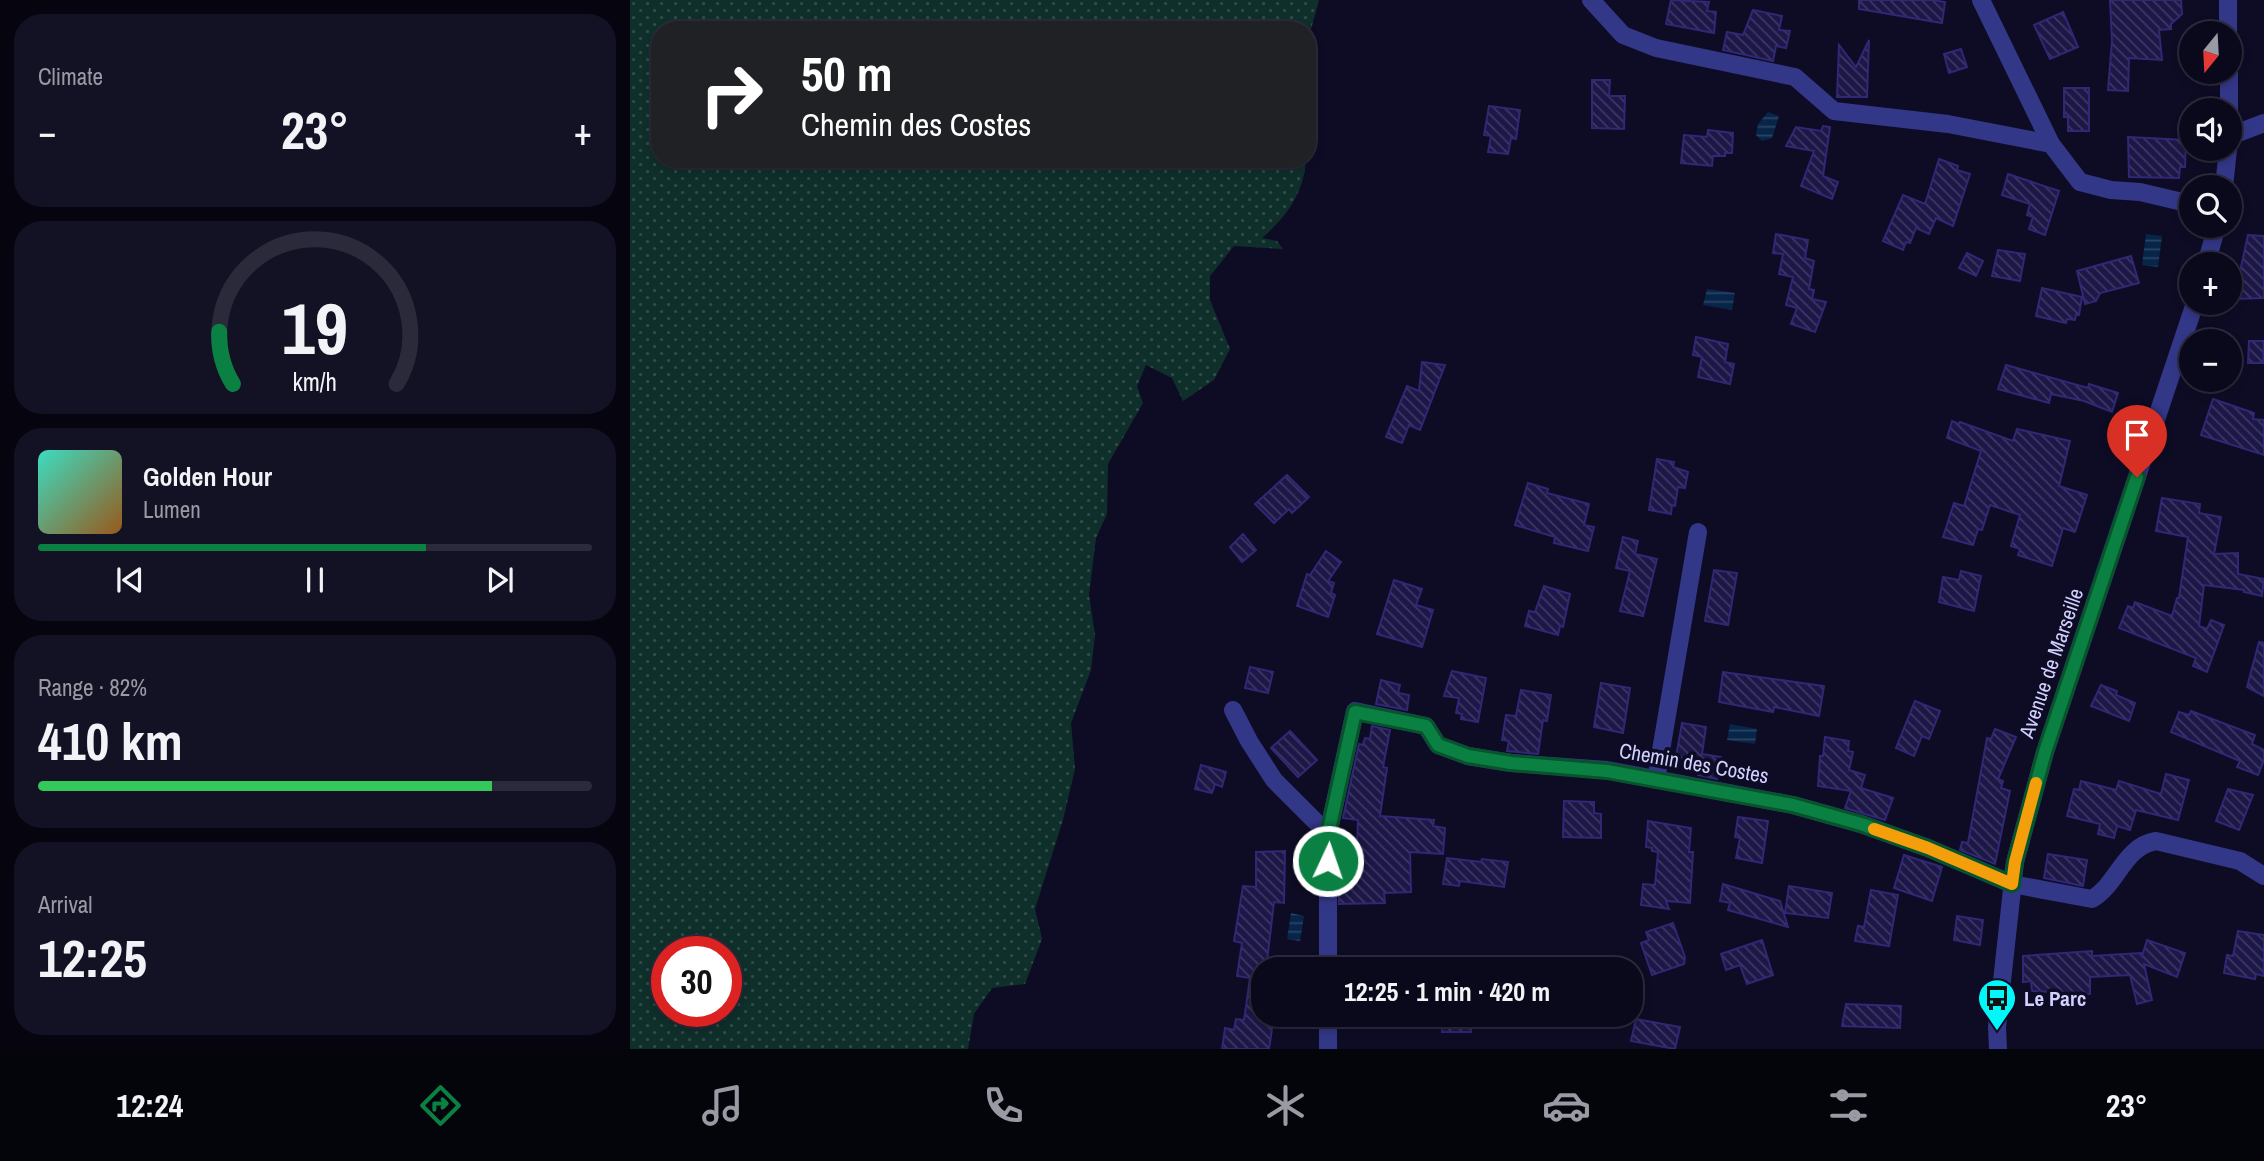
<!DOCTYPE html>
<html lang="en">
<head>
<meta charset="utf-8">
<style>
	:root { --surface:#0a091c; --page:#131225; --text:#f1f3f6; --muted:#999aa3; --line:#2a2a3b; --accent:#0b8043 }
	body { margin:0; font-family:"Archivo Narrow",sans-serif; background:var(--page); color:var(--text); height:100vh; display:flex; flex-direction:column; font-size:26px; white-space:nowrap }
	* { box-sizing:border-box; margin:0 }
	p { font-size:23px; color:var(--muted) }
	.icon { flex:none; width:38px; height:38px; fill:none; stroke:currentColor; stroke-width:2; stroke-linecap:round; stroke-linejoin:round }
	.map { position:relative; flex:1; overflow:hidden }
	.side { display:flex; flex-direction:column; gap:14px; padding:14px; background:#06050f; width:630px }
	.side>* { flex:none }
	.top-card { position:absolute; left:21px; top:21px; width:665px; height:147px; border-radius:28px; box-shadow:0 4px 10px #0003,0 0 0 2px var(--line); background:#202124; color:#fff; overflow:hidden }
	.needle { width:46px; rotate:198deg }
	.tools { position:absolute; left:1549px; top:21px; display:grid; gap:14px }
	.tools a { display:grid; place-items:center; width:63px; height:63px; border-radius:50%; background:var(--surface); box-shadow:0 4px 10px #0003,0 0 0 2px var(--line); font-size:35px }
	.speed { position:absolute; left:21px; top:936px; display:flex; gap:14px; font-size:35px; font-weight:700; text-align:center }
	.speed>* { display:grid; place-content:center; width:91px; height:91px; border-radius:50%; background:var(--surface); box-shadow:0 4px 10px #0003,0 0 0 2px var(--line); line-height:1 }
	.speed .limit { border:10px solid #d22; background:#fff; color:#111 }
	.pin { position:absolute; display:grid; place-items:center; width:60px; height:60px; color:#fff; margin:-72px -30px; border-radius:50% 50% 50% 0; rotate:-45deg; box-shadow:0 0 7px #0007 }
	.pin .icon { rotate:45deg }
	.me { position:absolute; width:77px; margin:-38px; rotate:3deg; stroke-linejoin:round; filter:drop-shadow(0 0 5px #0008) }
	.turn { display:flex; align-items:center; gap:24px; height:147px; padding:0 35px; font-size:32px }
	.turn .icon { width:91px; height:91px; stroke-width:2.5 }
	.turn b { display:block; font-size:49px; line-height:60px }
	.big { font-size:52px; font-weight:700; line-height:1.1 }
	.side .card { flex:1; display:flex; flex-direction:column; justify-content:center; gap:10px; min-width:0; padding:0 24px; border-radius:28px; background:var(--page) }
	.side .dial { align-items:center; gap:0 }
	.dial svg { height:182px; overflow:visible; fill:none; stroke:var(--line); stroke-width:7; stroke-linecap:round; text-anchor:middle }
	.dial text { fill:var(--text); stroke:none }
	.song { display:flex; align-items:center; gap:21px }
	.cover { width:84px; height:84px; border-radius:10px; background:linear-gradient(135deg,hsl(170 70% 55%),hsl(30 70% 35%)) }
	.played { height:7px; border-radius:4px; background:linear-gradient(90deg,var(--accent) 70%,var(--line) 70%) }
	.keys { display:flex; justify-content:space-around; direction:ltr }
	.heat { display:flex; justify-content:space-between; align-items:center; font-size:38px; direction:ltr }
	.charge { height:10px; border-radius:5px; background:linear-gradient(90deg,#34c759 82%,var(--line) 0) }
	.trip { position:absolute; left:621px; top:957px; width:392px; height:70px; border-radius:28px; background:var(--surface); box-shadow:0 4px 10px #0003,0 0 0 2px var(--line); font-weight:700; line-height:70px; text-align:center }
	.tabs { display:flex; height:112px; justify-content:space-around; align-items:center; background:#04040b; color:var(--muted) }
	.tabs .icon { width:49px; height:49px }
	.tabs .current { color:var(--accent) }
	.tabs b { font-size:32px; color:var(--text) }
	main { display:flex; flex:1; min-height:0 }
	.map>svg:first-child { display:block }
</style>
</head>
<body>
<main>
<section class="side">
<div class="card"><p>Climate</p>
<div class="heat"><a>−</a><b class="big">23°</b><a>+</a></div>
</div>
<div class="card dial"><svg viewBox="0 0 100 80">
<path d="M14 69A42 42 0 1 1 86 69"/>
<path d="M14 69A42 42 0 0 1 8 46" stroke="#0b8043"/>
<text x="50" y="56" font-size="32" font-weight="700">19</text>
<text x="50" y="72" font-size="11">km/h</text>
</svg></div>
<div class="card">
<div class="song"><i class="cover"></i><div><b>Golden Hour</b><p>Lumen</p></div></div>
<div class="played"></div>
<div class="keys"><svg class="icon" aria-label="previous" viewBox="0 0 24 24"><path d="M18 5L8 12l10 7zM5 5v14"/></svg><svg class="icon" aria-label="pause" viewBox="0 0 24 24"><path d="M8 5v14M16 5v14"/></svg><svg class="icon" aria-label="next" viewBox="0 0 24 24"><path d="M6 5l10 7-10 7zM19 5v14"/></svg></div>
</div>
<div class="card"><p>Range · 82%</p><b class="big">410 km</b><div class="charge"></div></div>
<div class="card"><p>Arrival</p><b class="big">12:25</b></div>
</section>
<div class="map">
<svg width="1634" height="1049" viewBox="0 0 1634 1049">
	<defs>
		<pattern id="grass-dots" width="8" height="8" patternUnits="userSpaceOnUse" patternTransform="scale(1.75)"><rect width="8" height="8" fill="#0f2f2b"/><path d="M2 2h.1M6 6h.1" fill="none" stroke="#314c4b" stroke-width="1.8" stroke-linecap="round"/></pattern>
		<pattern id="water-rules" width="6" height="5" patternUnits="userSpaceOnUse" patternTransform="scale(1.75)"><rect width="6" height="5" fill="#072549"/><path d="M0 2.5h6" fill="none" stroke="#2a4464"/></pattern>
		<pattern id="building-back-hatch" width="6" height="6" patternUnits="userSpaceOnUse" patternTransform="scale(1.75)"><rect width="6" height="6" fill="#1c1747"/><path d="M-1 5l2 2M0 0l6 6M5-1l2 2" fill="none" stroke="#3c3863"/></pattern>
	</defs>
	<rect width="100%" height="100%" fill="#0e0c25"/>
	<!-- grass -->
	<path fill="url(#grass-dots)" fill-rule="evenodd" d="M0,0H689L677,44V30H30V159H676C674,193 657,216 632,238L647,241L653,249L604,246L580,276V300L600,349L584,380L553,401L542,378L516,365L507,386L513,403L478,464L477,514L466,538L459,595L465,635L461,670L441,723L445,769L433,820L405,909L412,939L395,984L362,988L344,1014L338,1049H0ZM96,952V1012H37V952Z"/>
	<!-- water -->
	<path fill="url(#water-rules)" d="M1138,112L1149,116L1142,138L1132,141L1126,135L1128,124Z
		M1516,234L1532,236L1528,267L1512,265Z
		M1077,289L1105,293L1102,310L1073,305Z
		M1100,724L1127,729L1125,744L1097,740Z
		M661,913L674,916L670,941L657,939Z"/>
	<!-- building -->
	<path fill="url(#building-back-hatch)" stroke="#302775" stroke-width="2" d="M1041,0L1079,2L1077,11L1086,12L1084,33L1036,24Z
		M1229,0H1302L1315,2L1312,23L1229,9Z
		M1480,0H1551L1552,14L1541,24V29L1529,30L1532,60L1499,58L1498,91L1478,90L1482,41Z
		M1123,10L1152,16L1149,30L1160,31L1156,48L1146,46L1143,61L1093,50L1097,32L1113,35Z
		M1433,12L1448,47L1420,59L1404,25Z
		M1239,40L1237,97H1207L1209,45L1226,67Z
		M1331,49L1337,67L1319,73L1314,54Z
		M962,80H980L979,96H995L994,129L962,128Z
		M1434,88H1459V131H1438V117H1434Z
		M859,106L890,110L886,139L881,138L878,154L858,152L861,136L854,135Z
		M1193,126L1200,127L1193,176L1208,182L1202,199L1171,186L1184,151L1156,146L1166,127L1191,131Z
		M1078,130L1103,133L1102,153H1095V156H1083L1082,166L1051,163L1054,135L1077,137Z
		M1498,137L1556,140L1555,167H1550L1549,178L1499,177Z
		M1309,159L1328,166L1327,170L1340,174L1323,226L1306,218L1299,234L1286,228L1280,243L1276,242L1273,250L1253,241L1273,195L1295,204Z
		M1378,174L1429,191L1415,235L1399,229L1403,217L1397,215L1400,204L1372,195Z
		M1146,234L1178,240L1175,258L1184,261L1179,289L1184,290L1182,299L1196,302L1185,332L1161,324L1167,308L1156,305L1163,277L1149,274L1153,254L1143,253Z
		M1618,235L1634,236V298L1604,299Z
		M1368,250L1395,254L1390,281L1362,276Z
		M1337,253L1353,261L1346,276L1329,268Z
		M1501,256L1509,283L1470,293L1466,301L1455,304L1447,271Z
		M1412,288L1452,297L1449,315H1446L1445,320L1437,319L1436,323L1406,316Z
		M1066,337L1098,344L1095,362L1104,364L1100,384L1068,377L1072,357L1063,355Z
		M1619,341H1634L1633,363H1618Z
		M792,362L815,365L790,430L779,425L772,443L756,437L777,386L789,391Z
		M1376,365L1458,388L1459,384L1488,393L1482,412L1454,401L1421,394L1419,403L1368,389Z
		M1583,399L1624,413L1623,419L1634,420V455L1571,435Z
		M1322,421L1329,424L1330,422L1383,441L1387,429L1440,441L1429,486L1457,495L1445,532L1433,528L1422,566L1388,555L1390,549L1381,546L1390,515L1360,505L1352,530L1348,529L1343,545L1313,537L1324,503L1334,506L1351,451L1317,438Z
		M1027,459L1044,462L1043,467L1058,472L1055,488L1048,487L1045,506L1042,505L1041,514L1019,510Z
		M657,475L679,497L662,513L659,509L644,523L625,504Z
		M898,483L918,489L917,493L959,504L954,525L964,527L958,551L924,543L925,537L885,525Z
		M1532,498L1570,504L1569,513L1591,517L1584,554L1608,553V574L1634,579L1632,596L1614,592V590L1574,585L1569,626L1577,629L1581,620L1594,625L1577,672L1563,666L1566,658L1489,628L1498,606L1503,608L1505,602L1542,616L1547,598H1549L1558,537L1526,531Z
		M613,534L626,550L612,562L600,547Z
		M993,537L1008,541L1005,554L1027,559L1013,616L990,611L1000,571L986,568Z
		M696,551L711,562L698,581L704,583L701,593L705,595L698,617L667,606L677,574L680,575Z
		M1084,570L1107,573L1098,625L1075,621Z
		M1331,571L1351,576L1344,611L1309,602L1313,577L1329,580Z
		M764,580L792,589L786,605L803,610L792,647L747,634Z
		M914,586L940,594L933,627L930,626L928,635L895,626L899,611L905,612Z
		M1629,642L1634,643V696L1617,687Z
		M620,667L643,672L638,693L615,688Z
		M822,671L856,678L848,722L831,719L832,714L826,713L829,698L814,696Z
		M1093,672L1194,686L1189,716L1144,707L1143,712L1089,702Z
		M751,680L770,685L768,693L779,695L777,710L746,704Z
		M971,683L1000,688L993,733L964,727Z
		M1471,685L1487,691L1486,695L1505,703L1499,721L1461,706Z
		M891,690L921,695L917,721L913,720L908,754L877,751L879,741L872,740L876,715L886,716Z
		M1285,701L1310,711L1299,739L1292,736L1284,756L1266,748Z
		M1561,711L1625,735L1622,744L1634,750V760L1628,775L1607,767L1610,761L1541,732L1549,712L1559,715Z
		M1052,723L1076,727L1072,754L1091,757L1087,779L1068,775L1069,767L1045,763Z
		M742,726L760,730L753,767L757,768L750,816L804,820L803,826L815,828L813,854L780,852L781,892L754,893L755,903L709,904V887H715L714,874H726L728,820L713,818L729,744L733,745L735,738L740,739Z
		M1365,729L1386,737L1368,779L1373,781L1371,788L1380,791L1365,864L1330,850L1332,842L1338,843L1357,738L1361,739Z
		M660,731L687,760L668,777L641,748Z
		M1195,737L1219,741L1218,751L1223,752L1219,770L1235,775L1231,788L1263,798L1255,820L1215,808L1221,791L1188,786L1190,756H1193Z
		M571,765L596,772L592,787L585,784L582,793L565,789Z
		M1536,774L1559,780L1548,820L1506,810L1500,830L1487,826L1484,838L1468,834L1470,824L1437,816L1444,789L1449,790L1451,781L1486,790L1489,781L1531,794Z
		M1598,789L1623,795L1609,830L1586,821Z
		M934,801L964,802V813L971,814V838L933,837Z
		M1108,817L1138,821L1132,863L1106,858L1110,838L1105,837Z
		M1018,821L1061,828L1059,852H1063L1060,903L1036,901L1039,909L1011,905L1013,884L1025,885L1028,852L1022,851V848L1016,847Z
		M655,851L654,903L644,902L636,970H634V1015H644L639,1049H592L595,1028L604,1030L606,1019L614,1020L620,978L607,976L612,943L604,941L613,886L626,887V852Z
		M1418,854L1457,860L1453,886L1414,878Z
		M1274,855L1312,867L1302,901L1264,888Z
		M817,858L851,862L852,859L878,862L874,887L830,881L829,886L813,884Z
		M1093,884L1150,901L1158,927L1098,910L1100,903L1090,901Z
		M1159,886L1202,893L1198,918L1155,913Z
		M1241,890L1268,895L1259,946L1225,941L1228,926L1234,927Z
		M1327,916L1353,920L1350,945L1324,940Z
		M1043,923L1055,957L1054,964L1022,975L1011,943L1019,940L1016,932Z
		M1608,931L1634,935V976L1626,974L1625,979L1594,973L1597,955L1603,956Z
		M1132,940L1143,975L1117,984L1110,965L1096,970L1091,954Z
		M1517,940L1555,953L1547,977L1514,964L1522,1000L1507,1004L1500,975L1460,977V994L1402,991L1401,981L1393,982V956L1462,951V956L1511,953L1512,956Z
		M1216,1004L1271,1006L1270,1028L1212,1026Z
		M811,1015H841V1032H812Z
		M1006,1019L1050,1027L1045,1049L1001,1041Z"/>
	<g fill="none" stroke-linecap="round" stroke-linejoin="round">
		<!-- minor -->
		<path stroke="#333788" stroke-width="18" d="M961,0L993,35L1026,48L1165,77L1204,111L1318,124L1421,144
			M1351,0L1421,144L1450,182L1481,190L1510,192L1561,204
			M1598,0V33
			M1599,72V110
			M1600,136L1634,123
			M1594,187L1598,149
			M1576,264L1587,226
			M603,710L619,741L644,780L698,834L725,711L796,726L808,745L838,756L881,763L977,770L1163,805L1231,824L1298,848L1382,884L1462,899C1487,885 1494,846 1526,841L1610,861L1634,876
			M1026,780L1068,532
			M698,834V970
			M698,1015V1049
			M1368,1049L1367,1027L1385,862L1415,752L1565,303"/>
	</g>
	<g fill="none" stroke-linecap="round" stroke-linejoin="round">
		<defs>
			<path id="route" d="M698,861V834L725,712L796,726L808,745L838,756L881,763L977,771L1163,805L1231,824L1298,848L1382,884L1385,862L1415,752L1507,477"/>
		</defs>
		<!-- route casing -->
		<use href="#route" stroke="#07532c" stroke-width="18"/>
		<!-- route -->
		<use href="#route" stroke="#0b8043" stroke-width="12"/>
		<!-- slow -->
		<path stroke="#f59e0b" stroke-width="12" d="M1244,829L1298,848L1382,884L1385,862L1406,783"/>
	</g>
	<!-- icons -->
	<defs>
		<symbol id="bus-pin" viewBox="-11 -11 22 30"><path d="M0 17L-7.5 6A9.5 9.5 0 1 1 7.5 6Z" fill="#00f8fb" stroke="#0e0c25"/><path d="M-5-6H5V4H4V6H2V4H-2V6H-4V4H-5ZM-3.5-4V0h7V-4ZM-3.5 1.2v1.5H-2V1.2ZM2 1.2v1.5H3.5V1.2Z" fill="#111"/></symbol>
	</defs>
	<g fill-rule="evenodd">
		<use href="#bus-pin" x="1345" y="976" width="44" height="60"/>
	</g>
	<g text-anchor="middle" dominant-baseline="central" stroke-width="7" stroke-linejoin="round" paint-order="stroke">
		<!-- street labels -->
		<g font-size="21" fill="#d1d0ff" stroke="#0e0c25">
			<text transform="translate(1421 663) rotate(-71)">Avenue de Marseille</text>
			<text transform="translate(1064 763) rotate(10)">Chemin des Costes</text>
		</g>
		<!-- poi labels -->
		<g font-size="21" font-weight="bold" fill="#d1d0ff" stroke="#0e0c25" text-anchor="start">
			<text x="1394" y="998">Le Parc</text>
		</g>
	</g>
</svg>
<div class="tools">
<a><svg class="needle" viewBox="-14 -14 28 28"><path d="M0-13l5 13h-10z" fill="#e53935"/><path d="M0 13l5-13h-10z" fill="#999aa3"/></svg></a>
<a><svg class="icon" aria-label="sound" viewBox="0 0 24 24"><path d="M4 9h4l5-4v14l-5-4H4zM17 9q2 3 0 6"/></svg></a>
<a><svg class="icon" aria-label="search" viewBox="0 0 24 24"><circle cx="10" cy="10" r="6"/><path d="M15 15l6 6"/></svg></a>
<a>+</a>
<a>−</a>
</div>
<div class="speed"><div class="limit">30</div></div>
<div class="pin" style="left:1507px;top:477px;background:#d93025"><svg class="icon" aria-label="arrive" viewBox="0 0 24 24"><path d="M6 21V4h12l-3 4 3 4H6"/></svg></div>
<svg class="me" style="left:698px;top:861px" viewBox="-20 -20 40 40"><circle r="17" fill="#0b8043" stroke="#fff" stroke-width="3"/><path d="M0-11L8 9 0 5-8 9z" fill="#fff"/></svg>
<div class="trip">12:25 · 1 min · 420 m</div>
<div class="top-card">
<div class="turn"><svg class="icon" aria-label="right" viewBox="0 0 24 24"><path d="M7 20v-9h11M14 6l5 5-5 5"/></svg><div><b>50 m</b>Chemin des Costes</div></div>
</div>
</div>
</main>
<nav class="tabs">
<b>12:24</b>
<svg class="icon current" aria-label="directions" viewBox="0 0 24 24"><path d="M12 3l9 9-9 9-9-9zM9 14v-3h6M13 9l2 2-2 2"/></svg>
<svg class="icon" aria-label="music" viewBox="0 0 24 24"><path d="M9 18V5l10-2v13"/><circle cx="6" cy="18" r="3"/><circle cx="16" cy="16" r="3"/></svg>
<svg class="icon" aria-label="phone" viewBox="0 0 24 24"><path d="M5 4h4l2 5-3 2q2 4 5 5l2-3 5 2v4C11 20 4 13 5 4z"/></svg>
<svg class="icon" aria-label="climate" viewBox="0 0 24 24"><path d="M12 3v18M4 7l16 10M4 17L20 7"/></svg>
<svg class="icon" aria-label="car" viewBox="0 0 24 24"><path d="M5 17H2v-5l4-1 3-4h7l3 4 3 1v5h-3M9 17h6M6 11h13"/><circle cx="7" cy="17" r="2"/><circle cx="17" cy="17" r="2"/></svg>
<svg class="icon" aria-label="filters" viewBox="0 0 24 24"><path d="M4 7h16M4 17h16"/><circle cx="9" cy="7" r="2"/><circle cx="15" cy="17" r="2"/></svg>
<b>23°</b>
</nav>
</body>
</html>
